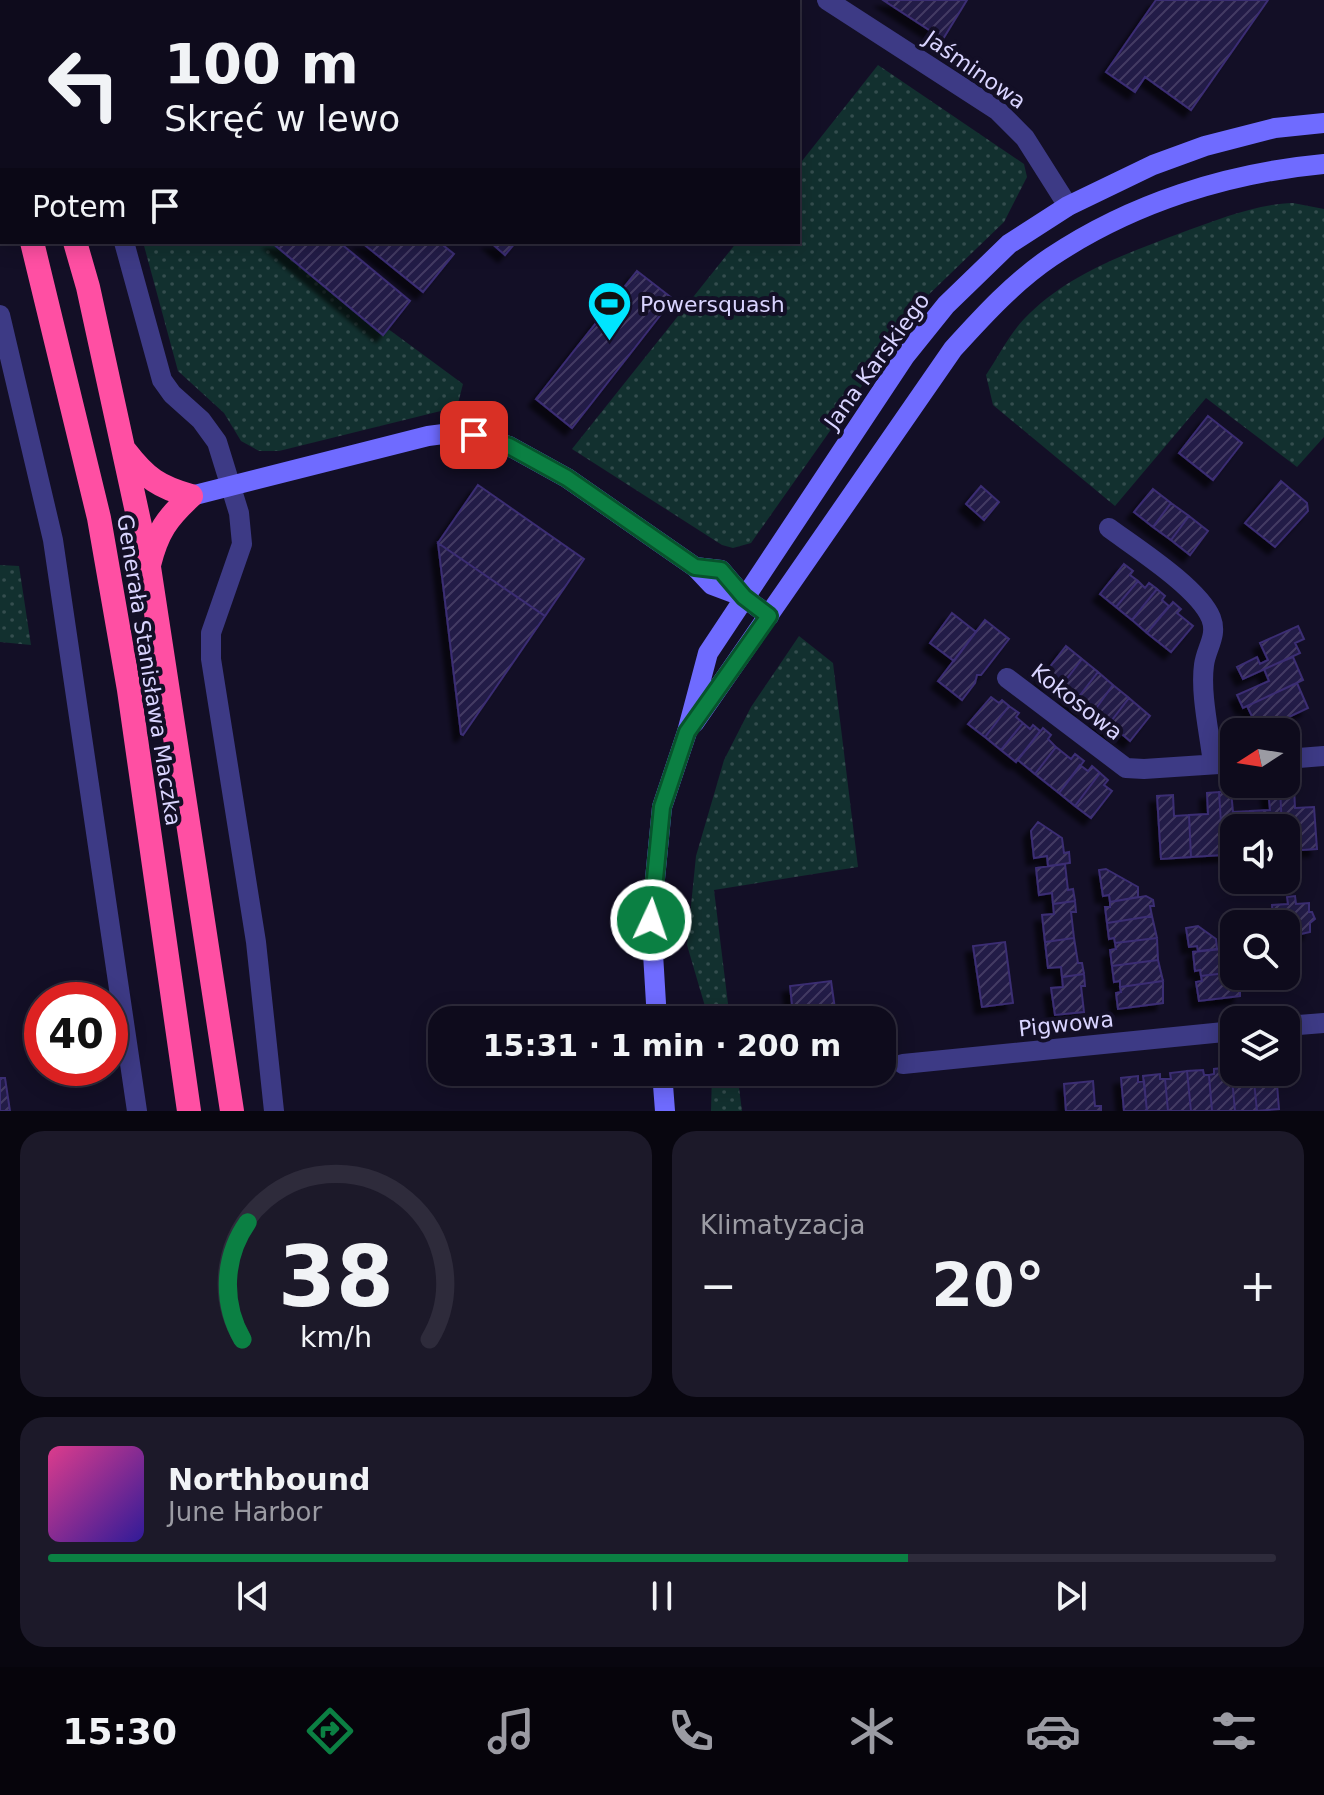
<!DOCTYPE html>
<html lang="pl">
<head>
<meta charset="utf-8">
<style>
	:root { --surface:#0e0b1c; --page:#1c1929; --text:#f1f3f6; --muted:#9b9ba3; --line:#2e2b3b; --accent:#0b8043 }
	body { margin:0; font-family:"DejaVu Sans",sans-serif; background:var(--page); color:var(--text); height:100vh; display:flex; flex-direction:column; font-size:30px; white-space:nowrap }
	* { box-sizing:border-box; margin:0 }
	p { font-size:26px; color:var(--muted) }
	.icon { flex:none; width:44px; height:44px; fill:none; stroke:currentColor; stroke-width:2; stroke-linecap:round; stroke-linejoin:round }
	.map { position:relative; height:1111px; overflow:hidden }
	.sheet { display:flex; flex-direction:column; gap:20px; padding:20px; background:#08060f; flex:1 }
	.sheet>* { flex:none }
	.guide { position:absolute; left:0px; top:0px; width:800px; height:244px; box-shadow:0 4px 20px #0003,0 0 0 2px var(--line); background:#0e0b1c; color:var(--text); overflow:hidden }
	.needle { width:52px; rotate:258deg }
	.buttons { position:absolute; left:1220px; top:718px; display:grid; gap:16px }
	.buttons a { display:grid; place-items:center; width:80px; height:80px; border-radius:16px; background:var(--surface); box-shadow:0 4px 20px #0003,0 0 0 2px var(--line); font-size:40px }
	.speed { position:absolute; left:24px; top:982px; display:flex; gap:16px; font-size:40px; font-weight:700; text-align:center }
	.speed>* { display:grid; place-content:center; width:104px; height:104px; border-radius:50%; background:var(--surface); box-shadow:0 4px 20px #0003,0 0 0 2px var(--line); line-height:1 }
	.speed .limit { border:12px solid #d22; background:#fff; color:#111 }
	.pin { position:absolute; display:grid; place-items:center; width:68px; height:68px; color:#fff; margin:-34px; border-radius:16px; box-shadow:0 4px 12px #0006 }
	.me { position:absolute; width:88px; margin:-44px; rotate:3deg; stroke-linejoin:round; filter:drop-shadow(0 0 6px #0008) }
	.turn { display:flex; align-items:center; gap:28px; height:168px; padding:0 32px; font-size:36px }
	.turn .icon { width:104px; height:104px; stroke-width:2.5 }
	.turn b { display:block; font-size:56px; line-height:68px }
	.then { display:flex; align-items:center; height:76px; padding:0 32px; background:#0003; gap:16px; font-size:30px }
	.big { font-size:60px; font-weight:600; line-height:1.1 }
	.sheet .card { flex:1; display:flex; flex-direction:column; justify-content:center; gap:12px; min-width:0; padding:0 28px; border-radius:24px; background:var(--page) }
	.sheet .dial { align-items:center; gap:0 }
	.dial svg { height:208px; overflow:visible; fill:none; stroke:var(--line); stroke-width:7; stroke-linecap:round; text-anchor:middle }
	.dial text { fill:var(--text); stroke:none }
	.song { display:flex; align-items:center; gap:24px }
	.cover { width:96px; height:96px; border-radius:12px; background:linear-gradient(135deg,hsl(330 70% 55%),hsl(250 70% 35%)) }
	.played { height:8px; border-radius:4px; background:linear-gradient(90deg,var(--accent) 70%,var(--line) 70%) }
	.keys { display:flex; justify-content:space-around; direction:ltr }
	.heat { display:flex; justify-content:space-between; align-items:center; font-size:44px; direction:ltr }
	.sheet .tiles { flex:1; display:grid; gap:20px; grid-template-columns:1fr 1fr }
	.card:last-child { grid-column:span 2 }
	.trip { position:absolute; left:428px; top:1006px; width:468px; height:80px; border-radius:24px; background:var(--surface); box-shadow:0 4px 20px #0003,0 0 0 2px var(--line); font-weight:600; line-height:80px; text-align:center }
	.tabs { display:flex; height:128px; justify-content:space-around; align-items:center; background:#06040b; color:var(--muted) }
	.tabs .icon { width:56px; height:56px }
	.tabs .current { color:var(--accent) }
	.tabs b { font-size:36px; color:var(--text) }
	.map>svg:first-child { display:block }
</style>
</head>
<body>
<div class="map">
<svg width="1324" height="1111" viewBox="0 0 1324 1111">
	<defs>
		<pattern id="grass-dots" width="8" height="8" patternUnits="userSpaceOnUse" patternTransform="scale(2)"><rect width="8" height="8" fill="#12302f"/><path d="M2 2h.1M6 6h.1" fill="none" stroke="#344d4e" stroke-width="1.8" stroke-linecap="round"/></pattern>
		<pattern id="building-hatch" width="6" height="6" patternUnits="userSpaceOnUse" patternTransform="scale(2)"><rect width="6" height="6" fill="#241b47"/><path d="M-1 1l2-2M0 6l6-6M5 7l2-2" fill="none" stroke="#433b63"/></pattern>
		<filter id="shadow"><feDropShadow dx="-7" dy="7" stdDeviation="2" flood-color="#0009"/></filter>
	</defs>
	<rect width="100%" height="100%" fill="#130f26"/>
	<!-- grass -->
	<path fill="url(#grass-dots)" d="M878,65L1024,164L1027,177L1004,222L921,302L751,543L733,548L722,545L572,449L737,242H798V166Z
		M1293,203L1324,209V437L1297,467L1206,398L1115,506L993,405L986,375C998,357 1009,335 1024,319C1068,273 1128,253 1186,231C1220,219 1256,204 1293,203Z
		M143,242H270L463,384L457,407L279,451H259L241,441L224,413L178,371Z
		M0,565L19,566L31,645L0,642Z
		M799,636L833,663L858,867L714,890L730,1020H709L687,945L696,856L724,760L751,707Z
		M712,1072H737L742,1111H711Z"/>
	<!-- building -->
	<path fill="url(#building-hatch)" stroke="#3b2d73" stroke-width="2" filter="url(#shadow)" d="M473,0H520L522,1L472,2Z
		M883,0H967L943,39Z
		M1156,0H1268L1191,110L1145,77L1135,92L1106,72Z
		M271,242H339L410,301L383,335Z
		M361,242H439L454,254L423,292Z
		M490,242H516L505,255Z
		M637,271L673,299L572,428L536,399Z
		M1208,416L1242,443L1213,480L1179,453Z
		M1281,481L1307,503L1308,511L1275,547L1245,523Z
		M478,485L584,559L545,616L438,543Z
		M981,486L999,502L984,520L966,504Z
		M1153,489L1171,503L1153,527L1134,512Z
		M1171,503L1189,516L1171,540L1153,527Z
		M1189,516L1208,531L1190,555L1171,540Z
		M438,543L545,616L463,735L461,734Z
		M1124,564L1133,571L1130,575L1138,581L1116,607L1100,594Z
		M1138,581L1145,588L1149,583L1157,589L1132,620L1116,607Z
		M1157,589L1165,596L1162,600L1169,606L1147,633L1132,620Z
		M1173,602L1181,609L1177,613L1193,626L1171,652L1147,633Z
		M952,613L976,632L954,661L930,643Z
		M985,620L1009,639L981,675H977L975,683L962,700L938,681Z
		M1298,626L1304,639L1295,643L1300,653L1243,679L1237,667L1257,657L1260,664L1268,660L1260,643Z
		M1066,646L1082,659L1062,685L1054,678L1050,683L1042,677Z
		M1293,657L1303,680L1243,708L1237,695L1269,681L1264,669Z
		M1082,659L1098,672L1074,703L1066,696L1069,691L1062,685Z
		M1098,672L1113,685L1094,711L1085,704L1081,709L1074,703Z
		M1297,683L1308,708L1259,731L1247,706Z
		M1113,685L1129,698L1105,729L1097,722L1101,717L1094,711Z
		M991,697L999,703L1002,700L1009,706L985,737L968,724Z
		M1129,698L1150,716L1130,741L1117,730L1113,735L1105,729Z
		M1009,706L1019,713L1016,717L1023,723L1001,750L985,737Z
		M1023,723L1030,729L1033,725L1040,731L1016,762L1001,750Z
		M1043,728L1051,735L1048,739L1056,747L1035,774L1018,760Z
		M1056,747L1071,759L1075,754L1084,761L1059,793L1035,774Z
		M1080,765L1088,771L1092,766L1100,773L1075,806L1059,793Z
		M1100,773L1108,780L1104,785L1112,791L1091,818L1075,806Z
		M1294,787L1295,808L1314,807L1317,849L1286,851V828H1282L1280,788Z
		M1280,788L1282,828H1251L1250,811L1270,810L1268,789Z
		M1231,791L1233,812L1250,811L1251,828H1234V854L1223,855L1219,792Z
		M1219,792L1223,855L1191,857L1189,815L1208,814L1207,793Z
		M1173,795L1174,816L1189,815L1191,857L1161,859L1157,796Z
		M1038,822L1062,838L1064,853L1069,852L1070,863L1048,866L1047,856L1034,858L1031,831Z
		M1065,864L1068,890L1073,889L1075,901L1053,904L1052,893L1039,895L1036,868Z
		M1106,869L1138,887V897L1110,902L1109,895L1103,896L1099,870Z
		M1146,896L1153,900L1154,906H1150L1152,916L1107,923L1105,907H1110V902Z
		M1295,896L1296,904L1309,903V912H1312L1315,919L1310,923V932L1288,937L1286,924H1273L1272,905L1288,904L1287,897Z
		M1075,901L1076,912H1071L1074,938L1045,942L1042,915L1054,914L1053,904Z
		M1152,916L1157,938L1115,943L1114,938L1109,939L1107,923Z
		M1198,926L1216,939L1217,949L1198,951L1197,946L1189,947L1186,928Z
		M1074,938L1078,963H1082L1084,974L1062,977L1061,967L1048,968L1045,942Z
		M1157,938L1158,960L1112,966L1110,950L1116,949L1115,943Z
		M1005,942L1013,1003L982,1007L973,946Z
		M1223,949L1234,956V972L1201,976L1200,970L1195,971L1193,952Z
		M1158,960L1163,981L1120,987V981L1114,982L1112,966Z
		M1234,972V976H1240V996L1199,1001L1196,982L1202,981L1201,976Z
		M1084,974L1085,986H1081L1084,1012L1055,1015L1051,988L1063,987L1062,977Z
		M831,981L835,1009L793,1014L790,986Z
		M1163,981V1003L1118,1009L1116,993L1121,992L1120,987Z
		M1231,1067L1235,1111H1212L1209,1075L1214,1074V1069Z
		M1231,1067H1234V1072H1253L1257,1111H1235Z
		M1203,1070L1204,1075H1209L1212,1111H1191L1187,1071Z
		M1187,1071L1191,1111H1168L1165,1079H1171L1170,1073Z
		M1253,1072H1276L1279,1109L1257,1111Z
		M1160,1074V1079H1165L1168,1111H1147L1143,1076Z
		M1138,1076V1082L1144,1081L1147,1111H1124L1121,1078Z
		M0,1078H5L10,1111H0Z
		M1093,1081L1095,1106H1101V1111H1066L1064,1084Z"/>
	<g fill="none" stroke-linecap="round" stroke-linejoin="round">
		<!-- street -->
		<path stroke="#3d3a85" stroke-width="20" d="M403,0L406,2
			M827,0L997,110L1025,138L1068,206
			M212,2L214,0
			M124,242L162,380L172,394L201,420L217,442L239,513L242,544L211,633V659L256,942L274,1111
			M0,315L53,540L137,1111
			M1109,528C1136,548 1199,588 1211,618C1218,636 1206,648 1204,665C1200,694 1210,735 1213,764
			M1007,678L1126,768L1144,769L1234,763
			M1286,759L1324,756
			M1286,1026L1324,1023
			M903,1064L1234,1031"/>
		<!-- secondary -->
		<path stroke="#6f6bff" stroke-width="20" d="M191,496L428,436L451,433L474,435L509,446L567,478L695,567L712,585L744,597
			M695,567L721,570L744,597L769,616
			M694,723L953,349C983,316 1014,282 1051,257C1132,203 1227,173 1324,164
			M657,1020L651,920L662,807L687,732L708,653L905,356L946,305L1009,244L1068,206L1153,165L1205,146L1275,128L1324,123
			M662,1072L665,1111"/>
		<!-- highway -->
		<path stroke="#ff4fa3" stroke-width="24" d="M1,0L2,2
			M44,2L45,0
			M0,139L2,146
			M32,242L99,518L129,690L189,1111
			M75,242L88,287L149,567L232,1111
			M126,452C146,478 159,487 191,496
			M149,565C157,532 167,518 191,496"/>
	</g>
	<g fill="none" stroke-linecap="round" stroke-linejoin="round">
		<defs>
			<path id="route" d="M474,435L509,446L567,478L695,567L721,570L744,597L769,616L687,732L662,807L651,920"/>
		</defs>
		<!-- route casing -->
		<use href="#route" stroke="#07532c" stroke-width="20"/>
		<!-- route -->
		<use href="#route" stroke="#0b8043" stroke-width="14"/>
	</g>
	<!-- icons -->
	<defs>
		<symbol id="stadium-pin" viewBox="-11 -11 22 30"><path d="M0 17L-7.5 6A9.5 9.5 0 1 1 7.5 6Z" fill="#00e5ff" stroke="#130f26"/><path d="M0-5a6.5 5 0 1 0 0 10a6.5 5 0 1 0 0-10ZM-3.5-1.8h7v3.6h-7Z" fill="#111"/></symbol>
	</defs>
	<g fill-rule="evenodd">
		<use href="#stadium-pin" x="584" y="278" width="51" height="69"/>
	</g>
	<g text-anchor="middle" dominant-baseline="central" stroke-width="8" stroke-linejoin="round" paint-order="stroke">
		<!-- street labels -->
		<g font-size="22" fill="#d9d4ff" stroke="#130f26">
			<text transform="translate(975 70) rotate(35)">Jaśminowa</text>
			<text transform="translate(877 361) rotate(-54)">Jana Karskiego</text>
			<text transform="translate(149 670) rotate(81)">Generała Stanisława Maczka</text>
			<text transform="translate(1077 702) rotate(38)">Kokosowa</text>
			<text transform="translate(1066 1024) rotate(-6)">Pigwowa</text>
		</g>
		<!-- poi labels -->
		<g font-size="22" fill="#d9d4ff" stroke="#130f26" text-anchor="start">
			<text x="640" y="304">Powersquash</text>
		</g>
	</g>
</svg>
<div class="buttons">
<a><svg class="needle" viewBox="-14 -14 28 28"><path d="M0-13l5 13h-10z" fill="#e53935"/><path d="M0 13l5-13h-10z" fill="#9b9ba3"/></svg></a>
<a><svg class="icon" aria-label="sound" viewBox="0 0 24 24"><path d="M4 9h4l5-4v14l-5-4H4zM17 9q2 3 0 6"/></svg></a>
<a><svg class="icon" aria-label="search" viewBox="0 0 24 24"><circle cx="10" cy="10" r="6"/><path d="M15 15l6 6"/></svg></a>
<a><svg class="icon" aria-label="layers" viewBox="0 0 24 24"><path d="M12 4l9 5-9 5-9-5zM3 14l9 5 9-5"/></svg></a>
</div>
<div class="speed"><div class="limit">40</div></div>
<div class="pin" style="left:474px;top:435px;background:#d93025"><svg class="icon" aria-label="arrive" viewBox="0 0 24 24"><path d="M6 21V4h12l-3 4 3 4H6"/></svg></div>
<svg class="me" style="left:651px;top:920px" viewBox="-20 -20 40 40"><circle r="17" fill="#0b8043" stroke="#fff" stroke-width="3"/><path d="M0-11L8 9 0 5-8 9z" fill="#fff"/></svg>
<div class="trip">15:31 · 1 min · 200 m</div>
<div class="guide">
<div class="turn"><svg class="icon" aria-label="left" viewBox="0 0 24 24"><path d="M17 20v-9H6M10 6l-5 5 5 5"/></svg><div><b>100 m</b>Skręć w lewo</div></div>
<div class="then">Potem<svg class="icon" aria-label="arrive" viewBox="0 0 24 24"><path d="M6 21V4h12l-3 4 3 4H6"/></svg></div>
</div>
</div>
<section class="sheet">
<div class="tiles">
<div class="card dial"><svg viewBox="0 0 100 80">
<path d="M14 69A42 42 0 1 1 86 69"/>
<path d="M14 69A42 42 0 0 1 16 24" stroke="#0b8043"/>
<text x="50" y="56" font-size="32" font-weight="700">38</text>
<text x="50" y="72" font-size="11">km/h</text>
</svg></div>
<div class="card"><p>Klimatyzacja</p>
<div class="heat"><a>−</a><b class="big">20°</b><a>+</a></div>
</div>
<div class="card">
<div class="song"><i class="cover"></i><div><b>Northbound</b><p>June Harbor</p></div></div>
<div class="played"></div>
<div class="keys"><svg class="icon" aria-label="previous" viewBox="0 0 24 24"><path d="M18 5L8 12l10 7zM5 5v14"/></svg><svg class="icon" aria-label="pause" viewBox="0 0 24 24"><path d="M8 5v14M16 5v14"/></svg><svg class="icon" aria-label="next" viewBox="0 0 24 24"><path d="M6 5l10 7-10 7zM19 5v14"/></svg></div>
</div>
</div>
</section>
<nav class="tabs">
<b>15:30</b>
<svg class="icon current" aria-label="directions" viewBox="0 0 24 24"><path d="M12 3l9 9-9 9-9-9zM9 14v-3h6M13 9l2 2-2 2"/></svg>
<svg class="icon" aria-label="music" viewBox="0 0 24 24"><path d="M9 18V5l10-2v13"/><circle cx="6" cy="18" r="3"/><circle cx="16" cy="16" r="3"/></svg>
<svg class="icon" aria-label="phone" viewBox="0 0 24 24"><path d="M5 4h4l2 5-3 2q2 4 5 5l2-3 5 2v4C11 20 4 13 5 4z"/></svg>
<svg class="icon" aria-label="climate" viewBox="0 0 24 24"><path d="M12 3v18M4 7l16 10M4 17L20 7"/></svg>
<svg class="icon" aria-label="car" viewBox="0 0 24 24"><path d="M5 17H2v-5l4-1 3-4h7l3 4 3 1v5h-3M9 17h6M6 11h13"/><circle cx="7" cy="17" r="2"/><circle cx="17" cy="17" r="2"/></svg>
<svg class="icon" aria-label="filters" viewBox="0 0 24 24"><path d="M4 7h16M4 17h16"/><circle cx="9" cy="7" r="2"/><circle cx="15" cy="17" r="2"/></svg>
</nav>
</body>
</html>
